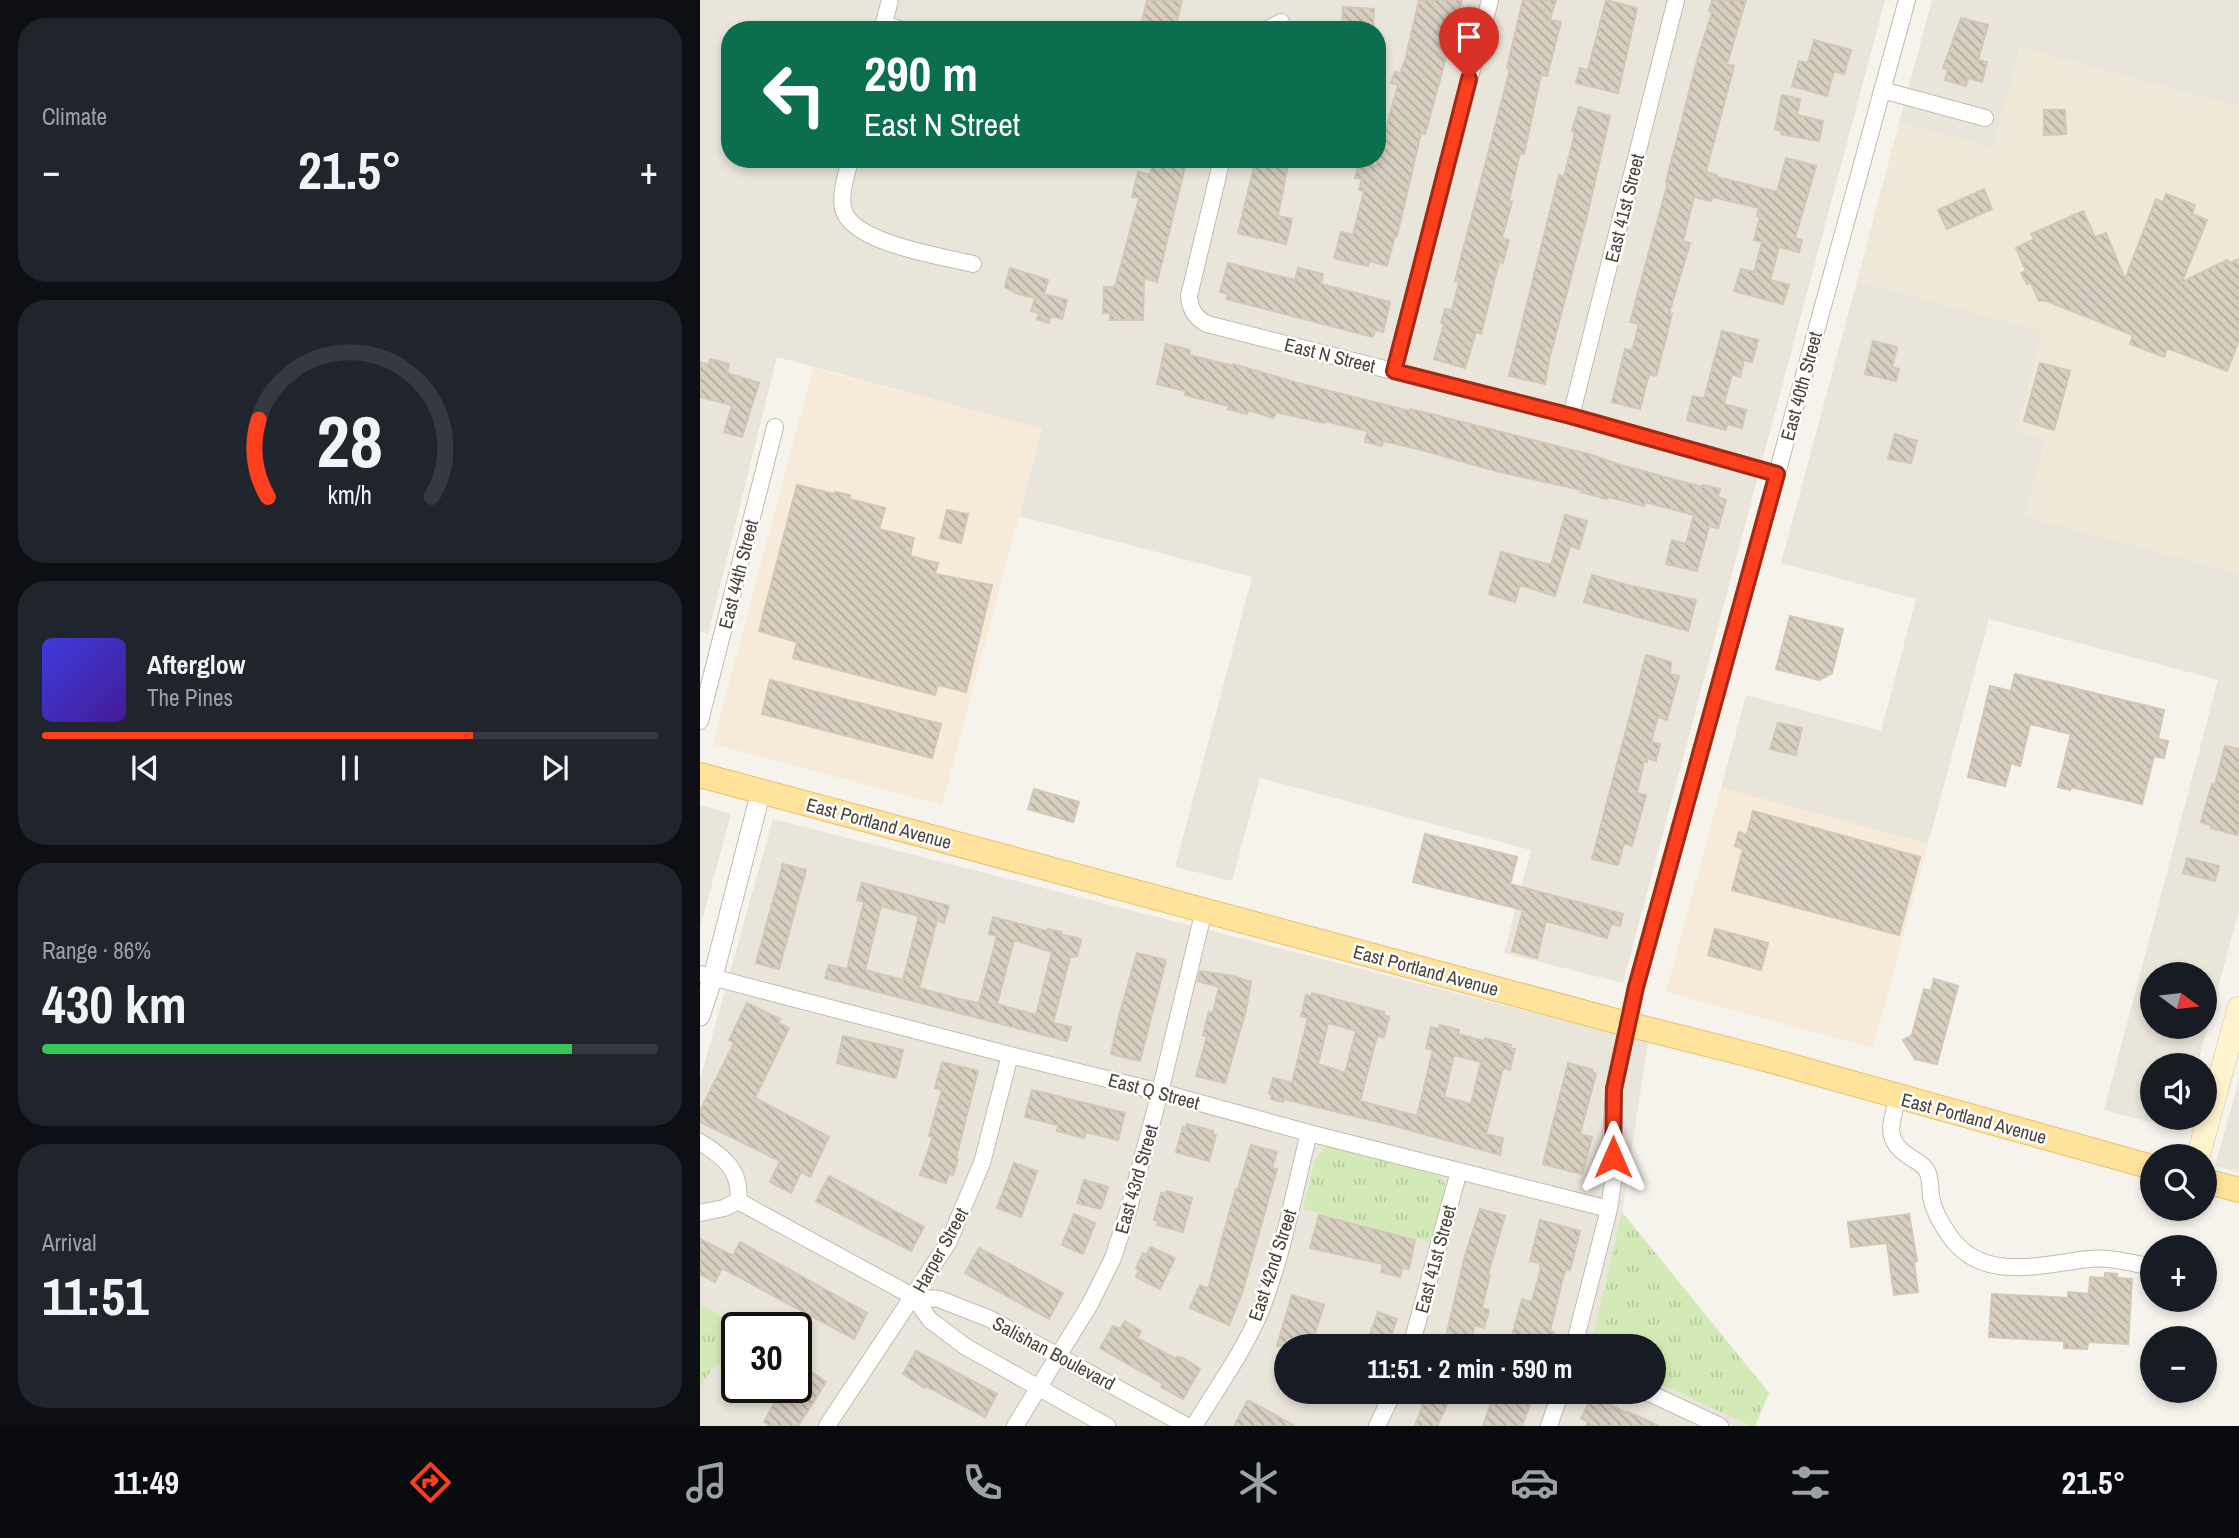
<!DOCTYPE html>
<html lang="en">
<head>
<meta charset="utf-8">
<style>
	:root { --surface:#171b24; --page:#20242c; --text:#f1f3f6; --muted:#9ea1a6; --line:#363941; --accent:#fc3f1d }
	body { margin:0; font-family:"Archivo Narrow",sans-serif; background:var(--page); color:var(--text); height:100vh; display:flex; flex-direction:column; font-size:26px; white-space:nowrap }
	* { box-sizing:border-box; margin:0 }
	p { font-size:23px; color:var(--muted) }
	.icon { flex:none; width:38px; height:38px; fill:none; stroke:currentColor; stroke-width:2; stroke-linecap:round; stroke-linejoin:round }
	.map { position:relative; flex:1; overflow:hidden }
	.drawer { display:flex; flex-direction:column; gap:18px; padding:18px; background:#0d0f14; width:700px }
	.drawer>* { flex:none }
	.guide { position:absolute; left:21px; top:21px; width:665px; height:147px; border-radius:28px; box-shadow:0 4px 10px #0003; background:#0b6e4f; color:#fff; overflow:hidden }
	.needle { width:46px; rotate:105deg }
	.buttons { position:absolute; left:1440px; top:962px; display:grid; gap:14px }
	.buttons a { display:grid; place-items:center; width:77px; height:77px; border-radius:50%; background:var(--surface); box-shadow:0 4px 10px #0003; font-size:35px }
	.speed { position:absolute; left:21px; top:1312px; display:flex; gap:14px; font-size:35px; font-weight:700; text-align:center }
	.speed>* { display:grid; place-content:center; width:91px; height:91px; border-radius:50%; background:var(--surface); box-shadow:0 4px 10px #0003; line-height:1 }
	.speed .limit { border:4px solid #111; border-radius:10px; background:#fff; color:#111 }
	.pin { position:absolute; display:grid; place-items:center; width:60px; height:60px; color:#fff; margin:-72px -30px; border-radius:50% 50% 50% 0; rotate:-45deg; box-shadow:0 0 7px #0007 }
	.pin .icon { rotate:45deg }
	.me { position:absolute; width:77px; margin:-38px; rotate:0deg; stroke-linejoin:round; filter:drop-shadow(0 0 5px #0008) }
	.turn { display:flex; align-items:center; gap:24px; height:147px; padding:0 28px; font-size:32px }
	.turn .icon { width:91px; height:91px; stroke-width:2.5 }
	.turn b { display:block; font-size:49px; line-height:60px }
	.big { font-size:52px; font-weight:700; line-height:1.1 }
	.drawer .tile { flex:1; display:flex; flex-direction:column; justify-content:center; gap:10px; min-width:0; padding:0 24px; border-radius:28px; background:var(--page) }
	.drawer .dial { align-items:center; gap:0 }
	.dial svg { height:182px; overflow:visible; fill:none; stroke:var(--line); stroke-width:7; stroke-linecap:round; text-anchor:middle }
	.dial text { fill:var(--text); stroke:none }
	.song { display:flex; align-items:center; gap:21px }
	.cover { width:84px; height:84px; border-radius:10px; background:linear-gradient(135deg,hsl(240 70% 55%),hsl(260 70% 35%)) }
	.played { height:7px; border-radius:4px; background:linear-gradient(90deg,var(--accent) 70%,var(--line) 70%) }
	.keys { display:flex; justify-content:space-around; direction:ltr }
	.heat { display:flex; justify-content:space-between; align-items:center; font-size:38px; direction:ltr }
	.charge { height:10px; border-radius:5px; background:linear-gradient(90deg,#34c759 86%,var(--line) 0) }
	.trip { position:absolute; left:574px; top:1334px; width:392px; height:70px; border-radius:35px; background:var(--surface); box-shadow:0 4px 10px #0003; font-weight:700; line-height:70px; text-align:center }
	.dock { display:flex; height:112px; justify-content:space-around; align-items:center; background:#090b0e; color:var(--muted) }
	.dock .icon { width:49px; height:49px }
	.dock .on { color:var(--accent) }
	.dock b { font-size:32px; color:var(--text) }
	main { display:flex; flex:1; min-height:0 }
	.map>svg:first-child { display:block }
</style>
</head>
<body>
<main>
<section class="drawer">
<div class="tile"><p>Climate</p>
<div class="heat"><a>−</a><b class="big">21.5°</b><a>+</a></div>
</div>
<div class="tile dial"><svg viewBox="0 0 100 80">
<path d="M14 69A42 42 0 1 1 86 69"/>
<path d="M14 69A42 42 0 0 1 10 35" stroke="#fc3f1d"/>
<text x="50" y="56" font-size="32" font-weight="700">28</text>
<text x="50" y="72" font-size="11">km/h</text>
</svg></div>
<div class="tile">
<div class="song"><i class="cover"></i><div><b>Afterglow</b><p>The Pines</p></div></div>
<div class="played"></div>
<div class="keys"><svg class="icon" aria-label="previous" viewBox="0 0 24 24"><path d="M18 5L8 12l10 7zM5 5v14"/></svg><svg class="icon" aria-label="pause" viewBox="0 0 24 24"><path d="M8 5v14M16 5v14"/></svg><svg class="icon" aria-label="next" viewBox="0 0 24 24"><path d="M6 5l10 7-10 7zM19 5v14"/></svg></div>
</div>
<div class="tile"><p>Range · 86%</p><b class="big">430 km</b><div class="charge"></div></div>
<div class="tile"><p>Arrival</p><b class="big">11:51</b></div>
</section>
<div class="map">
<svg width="1539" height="1426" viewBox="0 0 1539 1426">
	<defs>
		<pattern id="park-tufts" width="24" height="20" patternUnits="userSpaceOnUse" patternTransform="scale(1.75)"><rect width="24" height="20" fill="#d2eab5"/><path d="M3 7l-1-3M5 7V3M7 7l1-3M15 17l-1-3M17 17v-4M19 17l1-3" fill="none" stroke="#b6ca9c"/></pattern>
		<pattern id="building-back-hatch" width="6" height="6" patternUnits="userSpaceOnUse" patternTransform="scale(1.75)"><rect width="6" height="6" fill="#d8cfc1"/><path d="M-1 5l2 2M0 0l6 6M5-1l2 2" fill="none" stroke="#b1aa9e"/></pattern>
	</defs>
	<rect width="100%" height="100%" fill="#f6f3ec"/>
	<!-- residential -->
	<path fill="#eae5da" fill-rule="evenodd" d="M0,0H1185L923,983L804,953L831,850L560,778L532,881L475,867L552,577L319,516L342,429L77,357L8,634L0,631ZM30,30H677V159H30Z
		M1232,0H1539V107L1320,48L1293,148L1199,123Z
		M1157,281L1343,331L1316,431L1346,439L1325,516L1539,573V910L1497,1066H1452V1118H1483L1480,1130L1404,1110L1518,680L1289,619L1228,844L1021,788L1046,695L1181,731L1216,599L1081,563ZM1452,975H1505V1027H1452Z
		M0,805L31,814L0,928Z
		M73,819L948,1042L922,1212L1069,1393L1055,1426H0V1079ZM37,1328H96V1388H37ZM586,1346H954V1391H586Z
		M1539,1080V1172L1515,1166Z"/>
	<!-- commercial -->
	<path fill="#f7ead8" d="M113,368L342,429L242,805L13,744Z
		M1021,788L1228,844L1173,1048L966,992Z"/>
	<!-- education -->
	<path fill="#efe8d6" d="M1320,48L1539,107V573L1325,516L1346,440L1316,431L1342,331L1157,281L1199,123L1292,148Z"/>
	<!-- park -->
	<path fill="url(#park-tufts)" d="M624,1148H632L740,1175L745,1184V1192L734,1243L603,1209L615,1160Z
		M922,1212L1069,1393L1055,1426H1051L954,1381V1346H891Z
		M0,1304L42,1328H37V1350L24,1368L16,1363L0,1387Z"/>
	<!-- building -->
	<path fill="url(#building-back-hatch)" stroke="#d3c7b4" stroke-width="2" fill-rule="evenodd" d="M447,0H482L475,30H440Z
		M719,0H762L725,134L721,133L697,236H695L687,266L669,261L668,266L634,258L641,232L653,235L664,191L659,190L662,179L655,178L659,162L677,166V125L686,128L698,85L691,83L695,72L700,73L705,61Z
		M823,0H856L850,20L861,22L847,76L841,75L824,154L820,153L809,201L812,202L802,238L809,240L803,263L799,262L781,334L776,332L765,368L734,359L744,324L741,323L745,309L752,310L759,282L755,281L810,69L807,68Z
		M906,0L937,8L918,93L876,83L880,68L888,70Z
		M1012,0H1046L1027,64L1034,66L1006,172L1017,175V177L1077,192L1086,158L1116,166L1095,238L1102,240L1099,252L1079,247L1070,280L1089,285L1083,304L1034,291L1041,269L1054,272L1062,242L1054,240L1060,217L1057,216L1059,208L1012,197L1011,201L994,197L983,241L990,243L969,314H972L963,350L956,376L949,374L940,409L912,402L925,349L932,351L939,324L930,322L968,182H966L998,57L1012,12L1009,11Z
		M643,7L674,9L673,30H642Z
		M1261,18L1288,25L1278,60L1287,62L1282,82L1268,78L1266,86L1245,80L1248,69L1243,68Z
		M1114,40L1151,50L1144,74L1134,71L1127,96L1092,86L1099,61L1108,63Z
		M1082,95L1100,99L1097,115L1123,121L1119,141L1081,134L1082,131L1075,129Z
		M879,107L910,116L886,220L849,360L845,384L809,376L859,175L864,177L875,132L872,131Z
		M1344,110H1365L1366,134L1344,135Z
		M453,159H487L457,282L444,278L443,320H410V313H403L404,287H415L439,198L432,197L438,172L450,175Z
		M556,159H589L578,216L592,219L586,244L538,233Z
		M1284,189L1292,209L1247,229L1238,210Z
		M1466,194L1495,205L1492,214L1507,220L1482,282L1527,260L1530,263L1539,259V340L1527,371L1467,348L1464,357L1430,344L1433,335L1344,300L1339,301L1331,283L1327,284L1321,273L1326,271L1316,248L1334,239L1331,234L1383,211L1395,237L1406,233L1425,279L1456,199L1463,202Z
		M528,263L595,280L598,268L623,274L621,284L690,302L683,332L675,330L673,337L527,299L528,294L520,292Z
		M310,268L348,280L344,294L367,300L362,319L351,316L349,323L337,319L339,313L331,311L335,298L318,294L305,287Z
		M1022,331L1058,340L1052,362L1044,360L1040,377L1032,374L1024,404L1046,410L1042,428L1027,424L1026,430L987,420L993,396L1004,399Z
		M1173,341L1197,347L1192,367L1199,369L1196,381L1165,374Z
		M466,344L490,350L489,355L533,366V364L598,383L710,411V409L735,415L892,455L917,464L1002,487L1003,485L1020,489L1018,497L1026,500L1018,528L1009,526L997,571L966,564L972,540L986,544L994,515L945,502L944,506L908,497L907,499L881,492L882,490L796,471L726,451L683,441L682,446L665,442L667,431L624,421V423L576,412L574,418L548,410L547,414L528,409L529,406L485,395L486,391L457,384Z
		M10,359L29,364L27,373L59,383L42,437L24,432L32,405L0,397V362L9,365Z
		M1340,363L1370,371L1354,430L1324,421Z
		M1195,434L1217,441L1211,463L1188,459Z
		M97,485L134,494L135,492L150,495L149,499L185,508L179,529L214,538L210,556L238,563L235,574L292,585L266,692L238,685L235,695L93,658L97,642L59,631Z
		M247,510L268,514L261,543L240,538Z
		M865,515L887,521L879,549L870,546L855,596L820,585L815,602L789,594L801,552L851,565Z
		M892,575L927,585L996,600L988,631L884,602Z
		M1090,616L1143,629L1132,673L1119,680L1076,669Z
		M946,655L971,662L970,674L979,676L967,720L958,717L951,742L960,744L956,761L947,758V762L944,761L937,793L946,795L932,846L924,843L918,865L892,859Z
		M1315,674L1464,710L1458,739L1468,741L1464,758L1454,756L1442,804L1371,787L1370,790L1358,787L1371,734L1330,724L1320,766L1311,763L1305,786L1268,777L1290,686L1311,691Z
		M70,680L241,724L232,758L62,714Z
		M1078,723L1102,728L1096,755L1070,749Z
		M1525,746L1539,749V827L1537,835L1511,828V825L1501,822L1512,784L1515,785Z
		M334,789L379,802L373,822L328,809Z
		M1053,811L1220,857L1199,935L1032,890L1043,849L1035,846L1039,832L1047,835Z
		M725,834L817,857L810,884L923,914L920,926L911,924L907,938L846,921L837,958L812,951L823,910L713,882Z
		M1487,858L1519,866L1515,881L1483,873Z
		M83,864L106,870L79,969L56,963Z
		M162,883L249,906L244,923L237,920L219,988L259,999L279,1003L297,936L289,934L293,917L347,931L348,929L361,932L360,934L381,939L377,956L370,957L353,1023L371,1027L367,1041L125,978L129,965L147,969L164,902L157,900ZM181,906L219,916L203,980L165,970ZM314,940L352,952L336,1015L297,1004Z
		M1015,929L1068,943L1061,970L1008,955Z
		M437,953L466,960L440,1061L411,1054L419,1016Z
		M500,971L533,976L551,982L546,1010L525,1083L496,1076L507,1036L503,1035L509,1012L513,1013L519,987L498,981Z
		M1234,979L1258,986L1237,1064L1215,1059L1203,1040L1212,1035L1224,989L1231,991Z
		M612,993L684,1012V1015L689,1017L684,1037L677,1036L660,1101L717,1116L733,1050L726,1048L731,1027L739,1029L740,1025L759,1030L758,1034L784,1041L785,1038L811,1045L810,1048L815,1049L810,1070L803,1068L786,1134L803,1138L800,1155L695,1126L584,1099L583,1102L571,1099L572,1095L569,1094L573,1078L592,1083L608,1018L601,1016L606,995L612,997ZM628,1023L656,1031L645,1073L618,1064ZM754,1055L781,1062L771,1104L744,1097Z
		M47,1003L80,1019L78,1023L89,1028L55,1098L129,1137L110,1177L101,1172L91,1193L70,1182L80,1161L0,1122V1111L34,1043L29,1040Z
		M143,1036L203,1050L196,1078L137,1063Z
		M242,1062L278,1071L256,1158L258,1159L253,1175L249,1174L246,1183L220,1175L233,1137L229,1136L242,1090L235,1088Z
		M868,1063L893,1070L892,1072L896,1074L880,1134L892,1137L882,1174L843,1164Z
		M332,1090L425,1113L418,1140L386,1132L384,1138L357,1131L358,1125L325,1117Z
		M487,1124L513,1131V1135H516L509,1161L476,1152L483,1127L486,1128Z
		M551,1145L577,1152L572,1168L577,1169L542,1293L529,1325L490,1308L500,1285L508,1289L536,1189H538Z
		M314,1163L337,1171L321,1217L297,1208Z
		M129,1176L224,1227L211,1251L116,1201Z
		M384,1180L408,1187L401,1209L377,1203Z
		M466,1191L492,1198L483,1232L457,1225L458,1221L454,1220L461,1193L465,1194Z
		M780,1209L805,1216L788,1274L790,1275L782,1308L789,1310L784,1328L775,1325L769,1346H744L764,1259Z
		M374,1214L395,1223L383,1254L362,1245Z
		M1209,1214L1217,1261L1214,1262L1218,1292L1194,1295L1187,1243L1151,1247L1148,1222Z
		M619,1215L715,1240L709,1269L702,1268L700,1277L681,1272L683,1264L610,1248Z
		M840,1220L880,1231L870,1270L866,1269L863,1277L850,1331L854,1332L850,1346H824L825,1343L811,1339L822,1299L832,1302L840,1271V1263L830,1261Z
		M0,1239L33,1256L40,1242L167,1313L154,1339L22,1268L15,1282L0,1274Z
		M450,1247L475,1258L460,1289L436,1277L439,1270L436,1268L443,1253L447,1255Z
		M279,1248L363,1293L349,1319L265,1273Z
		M1405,1273L1417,1274V1278L1432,1279L1428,1344L1388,1342L1387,1349L1364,1348V1341L1289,1337L1292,1294L1368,1298V1292L1389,1294L1390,1277L1405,1278Z
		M592,1295L624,1305L611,1346H577Z
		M678,1312L697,1319L688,1346H666Z
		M425,1321L441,1331L437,1338L476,1359L477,1357L483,1358L500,1369L483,1399L461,1387L463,1384L400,1348L413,1326L420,1329Z
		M216,1351L297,1394L285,1417L226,1386L225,1388L203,1374Z
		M96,1361L126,1382L98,1426H71L64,1422L78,1396L83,1388H96Z
		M728,1391H744L752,1394L737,1426H715Z
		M795,1391H835L822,1426H783Z
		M892,1396L927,1413L928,1412L959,1426H886L888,1422L881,1418Z
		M548,1400L595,1426H534Z"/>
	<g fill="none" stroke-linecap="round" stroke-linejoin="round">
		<defs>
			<path id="minor" d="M184,24L202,30
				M182,30L190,0
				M566,30L581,22
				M1182,90L1285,118
				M150,159C147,174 140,192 143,208C150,243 241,256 273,264
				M522,159L489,296C490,309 495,318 507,324L871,416L1077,474
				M694,371L790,0
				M871,416L976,0
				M0,721L75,427
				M0,974L310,1055L460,1092L609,1133L909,1209
				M1198,1097C1191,1124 1183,1140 1210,1157C1216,1161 1223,1164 1227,1171C1231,1178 1230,1189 1231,1197C1234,1212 1241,1223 1249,1235C1282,1284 1342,1264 1389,1259C1410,1257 1432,1263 1452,1267
				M0,1142C23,1156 42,1171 38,1201
				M38,1201L214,1297L239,1299L290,1319L487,1426
				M0,1213L24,1208L38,1201
				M214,1297L230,1320L266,1347L407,1426
				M711,1346L759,1171
				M874,1346L909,1209L914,1175L911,1138L914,1089L936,987L1207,0
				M945,1391L1020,1426
				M127,1426L248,1243L282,1163L310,1055
				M315,1426L390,1304L413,1258L427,1215L460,1092L504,910
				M494,1426C517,1388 544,1351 561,1310C583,1254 594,1192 609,1133
				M677,1426L694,1391
				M849,1426L861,1391"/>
			<path id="tertiary" d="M0,1016L13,977L61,791"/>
			<path id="secondary" d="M1498,1157L1539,1008"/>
			<path id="primary" d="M0,775L927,1024L1058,1057L1452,1167
				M1505,1181L1539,1190"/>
		</defs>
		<!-- minor casing -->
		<use href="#minor" stroke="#c2bbae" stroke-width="18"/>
		<!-- tertiary casing -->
		<use href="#tertiary" stroke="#c2bbae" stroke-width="21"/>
		<!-- secondary casing -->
		<use href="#secondary" stroke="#d6c79b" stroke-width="24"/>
		<!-- primary casing -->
		<use href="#primary" stroke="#e6c16a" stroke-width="26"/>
		<!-- minor -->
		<use href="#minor" stroke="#fff" stroke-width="16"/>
		<!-- tertiary -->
		<use href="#tertiary" stroke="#fff" stroke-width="19"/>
		<!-- secondary -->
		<use href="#secondary" stroke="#fff3cd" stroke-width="23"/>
		<!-- primary -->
		<use href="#primary" stroke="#ffe39c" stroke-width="24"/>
	</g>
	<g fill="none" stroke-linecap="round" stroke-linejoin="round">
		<defs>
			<path id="route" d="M769,79L694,371L871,416L1077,474L936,987L914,1089L913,1157"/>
		</defs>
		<!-- route casing -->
		<use href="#route" stroke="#a42913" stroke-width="18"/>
		<!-- route -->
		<use href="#route" stroke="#fc3f1d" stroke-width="12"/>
	</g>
	<g text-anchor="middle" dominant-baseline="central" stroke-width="5" stroke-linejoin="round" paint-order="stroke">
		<!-- street labels -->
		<g font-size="19" fill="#4b4439" stroke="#fff">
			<text transform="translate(924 208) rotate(-76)">East 41st Street</text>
			<text transform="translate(630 355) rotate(14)">East N Street</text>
			<text transform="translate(1101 386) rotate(-75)">East 40th Street</text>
			<text transform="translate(38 574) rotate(-76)">East 44th Street</text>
			<text transform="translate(179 823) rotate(15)">East Portland Avenue</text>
			<text transform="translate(726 970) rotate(15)">East Portland Avenue</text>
			<text transform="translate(454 1091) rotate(15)">East Q Street</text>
			<text transform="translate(1274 1118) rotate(15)">East Portland Avenue</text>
			<text transform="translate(436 1179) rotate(-74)">East 43rd Street</text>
			<text transform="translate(240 1250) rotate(-61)">Harper Street</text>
			<text transform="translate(735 1259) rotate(-75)">East 41st Street</text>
			<text transform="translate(572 1265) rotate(-72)">East 42nd Street</text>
			<text transform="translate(354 1353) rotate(28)">Salishan Boulevard</text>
		</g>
	</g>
</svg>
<div class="buttons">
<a><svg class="needle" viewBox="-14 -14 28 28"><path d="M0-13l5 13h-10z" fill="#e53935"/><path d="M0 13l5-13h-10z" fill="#9ea1a6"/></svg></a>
<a><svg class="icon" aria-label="sound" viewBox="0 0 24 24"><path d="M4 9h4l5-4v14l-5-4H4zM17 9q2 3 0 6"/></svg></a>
<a><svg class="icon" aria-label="search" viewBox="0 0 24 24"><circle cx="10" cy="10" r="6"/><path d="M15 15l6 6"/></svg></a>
<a>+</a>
<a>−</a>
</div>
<div class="speed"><div class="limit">30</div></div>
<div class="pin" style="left:769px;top:79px;background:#d93025"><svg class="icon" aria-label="arrive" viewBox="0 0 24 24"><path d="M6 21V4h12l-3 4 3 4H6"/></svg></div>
<svg class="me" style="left:913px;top:1157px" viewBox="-20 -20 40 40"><path d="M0-17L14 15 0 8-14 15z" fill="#fc3f1d" stroke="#fff" stroke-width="4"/></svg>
<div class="trip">11:51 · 2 min · 590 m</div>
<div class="guide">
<div class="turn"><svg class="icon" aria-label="left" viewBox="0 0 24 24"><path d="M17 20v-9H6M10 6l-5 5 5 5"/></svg><div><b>290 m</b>East N Street</div></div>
</div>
</div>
</main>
<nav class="dock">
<b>11:49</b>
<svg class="icon on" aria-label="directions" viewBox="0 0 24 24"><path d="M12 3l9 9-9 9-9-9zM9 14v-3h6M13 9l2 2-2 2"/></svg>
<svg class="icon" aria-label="music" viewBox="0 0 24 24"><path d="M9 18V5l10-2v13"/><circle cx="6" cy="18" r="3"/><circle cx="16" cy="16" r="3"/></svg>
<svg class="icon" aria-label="phone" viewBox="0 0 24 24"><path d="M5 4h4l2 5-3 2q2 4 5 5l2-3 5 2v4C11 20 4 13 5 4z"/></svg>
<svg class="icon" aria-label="climate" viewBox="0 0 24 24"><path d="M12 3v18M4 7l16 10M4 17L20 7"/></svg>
<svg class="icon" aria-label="car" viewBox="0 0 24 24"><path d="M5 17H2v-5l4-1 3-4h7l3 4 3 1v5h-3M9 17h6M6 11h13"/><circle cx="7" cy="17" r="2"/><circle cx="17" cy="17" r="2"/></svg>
<svg class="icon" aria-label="filters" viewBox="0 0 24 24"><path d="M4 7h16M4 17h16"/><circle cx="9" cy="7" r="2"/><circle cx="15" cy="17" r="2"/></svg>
<b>21.5°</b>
</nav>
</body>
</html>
